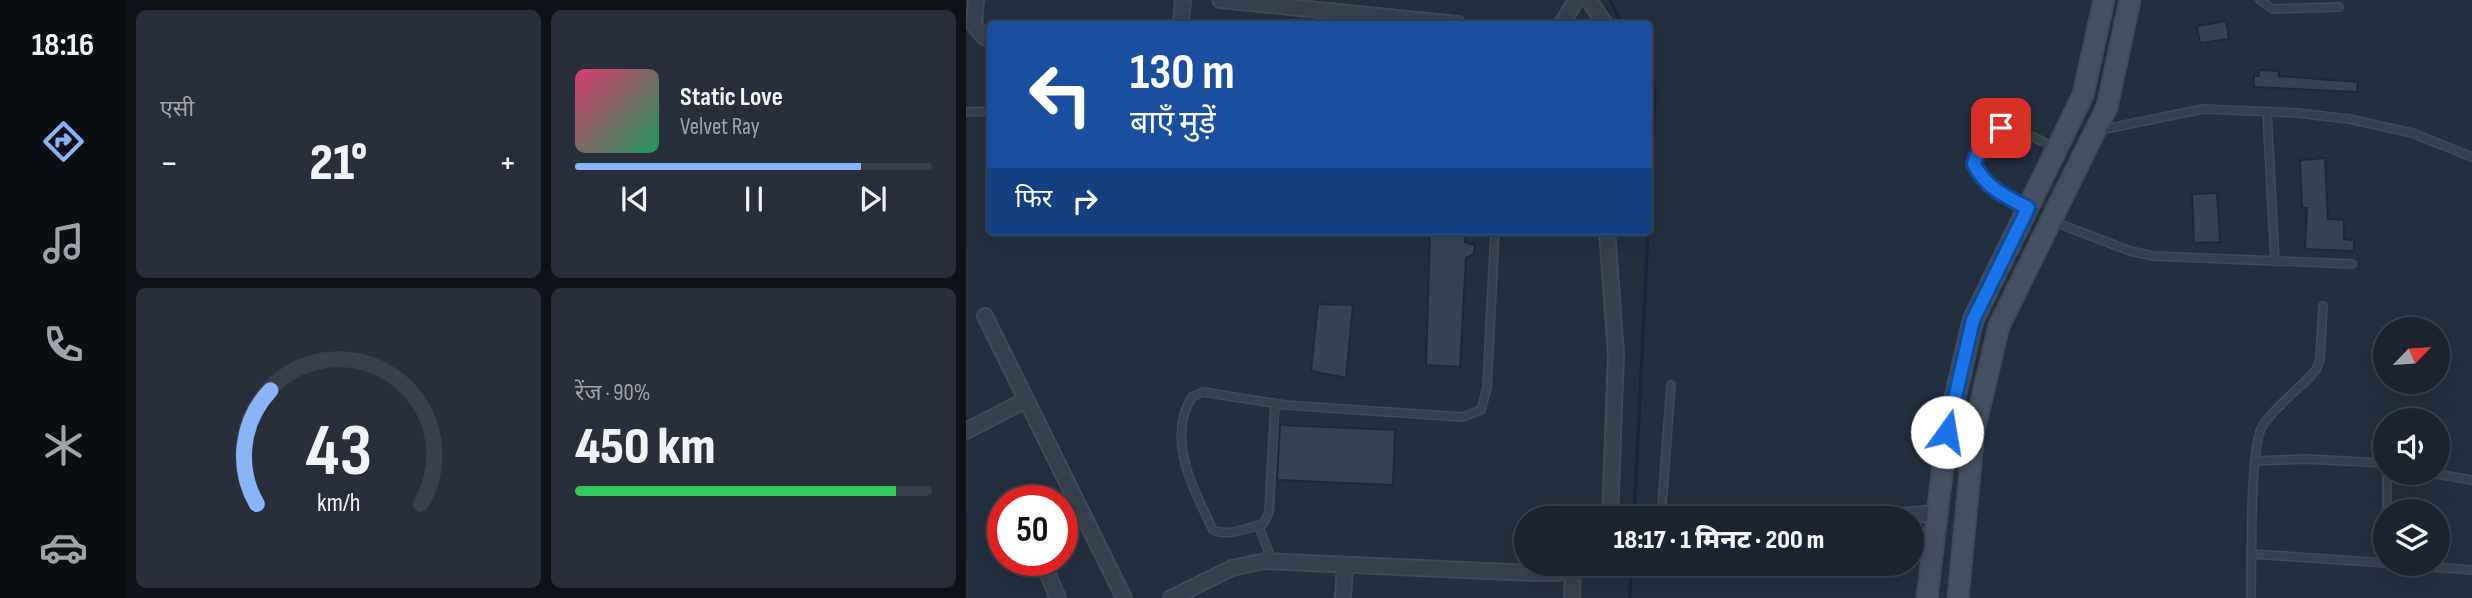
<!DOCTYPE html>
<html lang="hi">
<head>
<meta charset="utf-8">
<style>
	:root { --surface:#1b232e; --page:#282f3a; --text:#f1f3f6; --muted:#a0a4aa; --line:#39404a; --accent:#8ab4f8 }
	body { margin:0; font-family:"Sofia Sans Condensed","Noto Sans Devanagari",sans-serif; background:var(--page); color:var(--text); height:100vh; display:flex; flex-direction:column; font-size:26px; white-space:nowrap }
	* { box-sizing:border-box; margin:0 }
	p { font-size:23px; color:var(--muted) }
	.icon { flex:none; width:38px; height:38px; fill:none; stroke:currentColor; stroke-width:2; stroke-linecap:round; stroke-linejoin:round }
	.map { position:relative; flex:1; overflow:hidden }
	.drawer { display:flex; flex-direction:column; gap:10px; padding:10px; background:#0f1319; width:840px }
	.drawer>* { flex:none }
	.guide { position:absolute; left:21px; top:21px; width:665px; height:214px; border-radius:7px; box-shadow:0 7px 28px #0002,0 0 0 2px var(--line); background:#1a4fa0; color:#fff; overflow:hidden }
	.needle { width:46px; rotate:65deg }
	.controls { position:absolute; left:1407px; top:317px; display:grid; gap:14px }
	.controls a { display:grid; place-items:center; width:77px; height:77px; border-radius:50%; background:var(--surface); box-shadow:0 7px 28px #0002,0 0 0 2px var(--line); font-size:35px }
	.speed { position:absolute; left:21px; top:485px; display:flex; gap:14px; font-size:35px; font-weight:700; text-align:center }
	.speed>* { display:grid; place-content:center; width:91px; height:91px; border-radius:50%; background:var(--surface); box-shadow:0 7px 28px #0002,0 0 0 2px var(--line); line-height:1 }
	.speed .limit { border:10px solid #d22; background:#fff; color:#111 }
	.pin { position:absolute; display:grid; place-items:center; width:60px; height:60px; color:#fff; margin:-30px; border-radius:14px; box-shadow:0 4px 10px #0006 }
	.me { position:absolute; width:77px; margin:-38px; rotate:13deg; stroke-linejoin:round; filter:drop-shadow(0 0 5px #0008) }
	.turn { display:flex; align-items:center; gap:24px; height:147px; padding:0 28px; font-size:32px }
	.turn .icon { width:91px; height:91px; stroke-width:2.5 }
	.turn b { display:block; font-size:49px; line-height:60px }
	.then { display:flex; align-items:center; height:66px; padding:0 28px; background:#0003; gap:14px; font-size:26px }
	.big { font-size:52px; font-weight:800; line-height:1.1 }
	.drawer .tile { flex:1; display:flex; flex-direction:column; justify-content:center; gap:10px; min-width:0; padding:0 24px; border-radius:10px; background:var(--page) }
	.drawer .dial { align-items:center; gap:0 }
	.dial svg { height:182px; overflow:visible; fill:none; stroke:var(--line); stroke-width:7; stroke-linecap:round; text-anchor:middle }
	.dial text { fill:var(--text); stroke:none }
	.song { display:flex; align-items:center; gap:21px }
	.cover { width:84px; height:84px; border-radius:10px; background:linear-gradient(135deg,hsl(340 70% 55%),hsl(150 70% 35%)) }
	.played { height:7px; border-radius:4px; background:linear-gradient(90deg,var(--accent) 80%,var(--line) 80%) }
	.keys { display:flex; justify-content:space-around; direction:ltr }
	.heat { display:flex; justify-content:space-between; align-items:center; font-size:38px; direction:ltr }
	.charge { height:10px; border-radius:5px; background:linear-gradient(90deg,#34c759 90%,var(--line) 0) }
	.drawer .tiles { flex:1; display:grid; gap:10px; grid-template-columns:repeat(2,1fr) }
	.trip { position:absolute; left:548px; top:506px; width:410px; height:70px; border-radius:35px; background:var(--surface); box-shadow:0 7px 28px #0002,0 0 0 2px var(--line); font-weight:800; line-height:70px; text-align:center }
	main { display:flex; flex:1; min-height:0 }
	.tab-bar { display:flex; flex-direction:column; width:126px; justify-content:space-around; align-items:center; background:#0b0e12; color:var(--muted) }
	.tab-bar .icon { width:49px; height:49px }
	.tab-bar .selected { color:var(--accent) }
	.tab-bar b { font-size:32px; color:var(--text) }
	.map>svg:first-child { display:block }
</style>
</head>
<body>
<main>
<nav class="tab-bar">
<b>18:16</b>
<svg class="icon selected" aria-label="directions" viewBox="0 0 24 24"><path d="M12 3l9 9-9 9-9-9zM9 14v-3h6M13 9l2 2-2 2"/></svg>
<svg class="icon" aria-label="music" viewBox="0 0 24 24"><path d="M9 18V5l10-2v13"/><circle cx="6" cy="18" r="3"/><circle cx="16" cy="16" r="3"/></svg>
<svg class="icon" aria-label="phone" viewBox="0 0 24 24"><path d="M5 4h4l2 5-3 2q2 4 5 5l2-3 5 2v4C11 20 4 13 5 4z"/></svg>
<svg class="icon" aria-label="climate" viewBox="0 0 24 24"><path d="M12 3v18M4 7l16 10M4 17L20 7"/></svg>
<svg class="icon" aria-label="car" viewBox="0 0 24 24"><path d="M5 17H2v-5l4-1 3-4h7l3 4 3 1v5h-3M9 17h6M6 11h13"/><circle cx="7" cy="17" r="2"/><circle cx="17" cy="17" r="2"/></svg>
</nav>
<section class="drawer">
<div class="tiles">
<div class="tile"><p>एसी</p>
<div class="heat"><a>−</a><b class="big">21°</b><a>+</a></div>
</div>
<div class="tile">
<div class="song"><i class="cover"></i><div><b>Static Love</b><p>Velvet Ray</p></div></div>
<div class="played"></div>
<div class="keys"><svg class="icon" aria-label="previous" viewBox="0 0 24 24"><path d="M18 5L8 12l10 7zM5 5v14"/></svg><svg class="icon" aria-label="pause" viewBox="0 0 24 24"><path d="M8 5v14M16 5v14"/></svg><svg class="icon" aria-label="next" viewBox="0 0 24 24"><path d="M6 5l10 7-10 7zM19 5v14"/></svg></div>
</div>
<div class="tile dial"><svg viewBox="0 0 100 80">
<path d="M14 69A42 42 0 1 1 86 69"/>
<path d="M14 69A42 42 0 0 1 20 19" stroke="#8ab4f8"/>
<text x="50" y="56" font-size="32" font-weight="700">43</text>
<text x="50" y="72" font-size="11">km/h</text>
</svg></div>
<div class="tile"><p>रेंज · 90%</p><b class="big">450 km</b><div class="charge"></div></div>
</div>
</section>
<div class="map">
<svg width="1506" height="598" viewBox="0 0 1506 598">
	<rect width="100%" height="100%" fill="#242f3e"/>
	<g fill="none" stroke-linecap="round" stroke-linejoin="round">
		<!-- stream -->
		<path stroke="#17263c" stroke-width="3.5" d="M644,0L656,24
			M682,78L689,91L682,217
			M668,518L682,231
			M664,598L665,564"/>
	</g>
	<!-- building -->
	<path fill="#364354" stroke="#1f2835" stroke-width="2" d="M1260,21L1263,39L1234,43L1231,26Z
		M1293,70L1313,71V76L1392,82L1391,92L1288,87V76H1293Z
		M1359,158L1362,219L1378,220V239L1388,240V251L1339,249L1341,208H1336L1334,160Z
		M1251,193L1254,242L1228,243L1226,194Z
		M464,231H499V242L509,245L508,254L500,258L494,367L460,365Z
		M352,304L387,305L380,378L345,371Z
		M314,425L429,430L427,485L311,480Z"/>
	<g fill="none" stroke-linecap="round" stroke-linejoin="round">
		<defs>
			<path id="service" d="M1294,0L1307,9L1373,7
				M0,112L24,111
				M1301,112L1309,262
				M1134,130L1237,109L1331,113L1383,119L1446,133L1506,157
				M1061,208C1035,193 995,177 1016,142C1021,134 1030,128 1038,129C1056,129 1074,141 1090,148
				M1086,221L1164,251L1187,256L1386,264
				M309,403L303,512L297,524C281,528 262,537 247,530C229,491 199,440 226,397L237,392L319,405L496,417L515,410L521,388L529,231
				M1290,461L1339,459L1419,463
				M1421,472V511
				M1459,472L1506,480
				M695,518L705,385
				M292,525L306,560
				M1287,554L1419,563
				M1426,564L1506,570
				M1285,598C1286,567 1283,445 1297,425C1311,404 1334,389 1350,370L1354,359L1357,306"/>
			<path id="minor" d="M10,0L8,25L18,37L24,38
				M254,0L492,24
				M623,0L639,24
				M215,24L217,0
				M596,24L610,0
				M641,231L650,354L644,518
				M19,316L158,598
				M0,431L60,400
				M911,518L971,513
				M96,522L115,513
				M76,560L92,598
				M205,598L266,568L299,561L563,573H593L644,564
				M377,598L379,565
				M606,598L607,570"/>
			<path id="secondary" d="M961,598L981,432L1007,320L1117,95L1138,0
				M992,598L1008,431L1033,326L1141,107L1164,0"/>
		</defs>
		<!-- service casing -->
		<use href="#service" stroke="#414a57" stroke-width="10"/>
		<!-- minor casing -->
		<use href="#minor" stroke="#414a57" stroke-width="18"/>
		<!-- secondary casing -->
		<use href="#secondary" stroke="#414a57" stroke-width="23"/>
		<!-- service -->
		<use href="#service" stroke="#38414e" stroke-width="7"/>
		<!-- minor -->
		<use href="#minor" stroke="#38414e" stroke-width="14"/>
		<!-- secondary -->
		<use href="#secondary" stroke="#465061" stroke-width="19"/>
	</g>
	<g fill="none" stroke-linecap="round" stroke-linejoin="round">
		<defs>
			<path id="route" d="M981,432L1007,320L1062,208C1039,196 1020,188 1008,164L1017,139L1035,128"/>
		</defs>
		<!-- route casing -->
		<use href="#route" stroke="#114b97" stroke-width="18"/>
		<!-- route -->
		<use href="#route" stroke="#1a73e8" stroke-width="12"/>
	</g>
</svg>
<div class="controls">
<a><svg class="needle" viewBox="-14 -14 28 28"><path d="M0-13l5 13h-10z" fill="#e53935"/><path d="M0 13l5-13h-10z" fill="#a0a4aa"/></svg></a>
<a><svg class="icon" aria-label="sound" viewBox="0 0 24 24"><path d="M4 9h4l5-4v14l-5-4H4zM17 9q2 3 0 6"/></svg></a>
<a><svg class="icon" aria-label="layers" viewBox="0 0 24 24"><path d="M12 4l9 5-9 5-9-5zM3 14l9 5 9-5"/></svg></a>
</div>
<div class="speed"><div class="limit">50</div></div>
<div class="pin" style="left:1035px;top:128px;background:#d93025"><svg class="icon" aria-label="arrive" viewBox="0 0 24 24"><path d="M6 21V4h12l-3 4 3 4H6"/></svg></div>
<svg class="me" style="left:981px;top:432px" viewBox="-20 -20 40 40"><circle r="19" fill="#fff"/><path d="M0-13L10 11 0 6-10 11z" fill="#1a73e8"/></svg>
<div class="trip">18:17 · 1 मिनट · 200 m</div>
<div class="guide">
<div class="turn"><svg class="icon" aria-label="left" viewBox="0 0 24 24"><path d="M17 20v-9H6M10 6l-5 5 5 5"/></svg><div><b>130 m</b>बाएँ मुड़ें</div></div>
<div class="then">फिर<svg class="icon" aria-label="right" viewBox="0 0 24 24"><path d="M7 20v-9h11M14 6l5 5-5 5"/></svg></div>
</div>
</div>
</main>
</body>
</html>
